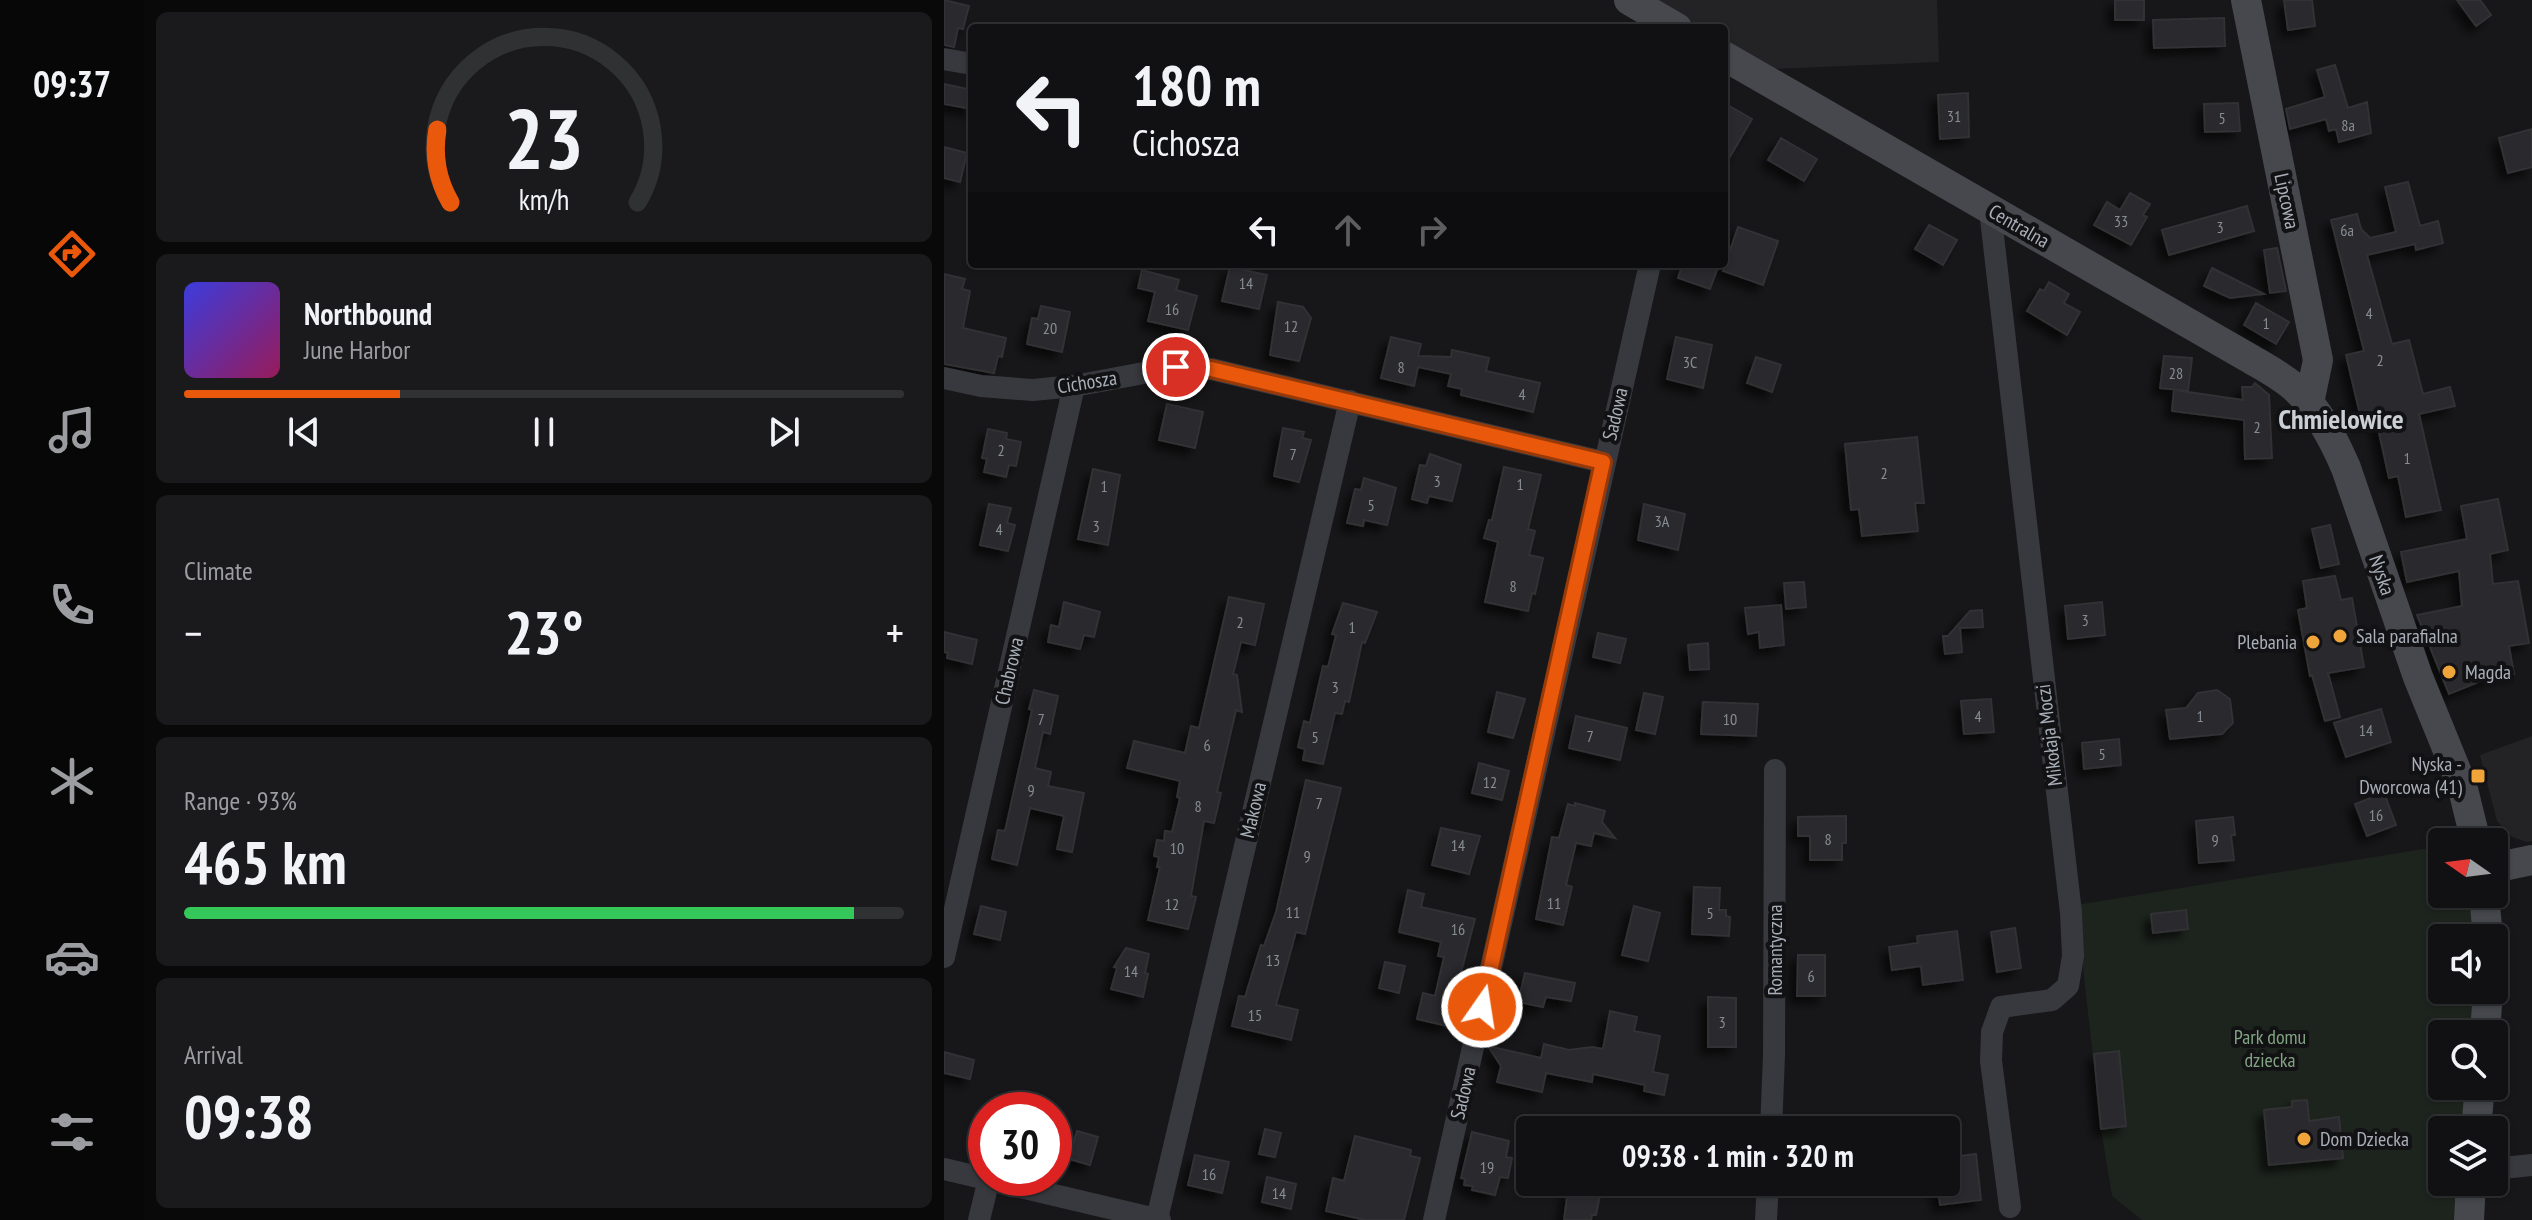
<!DOCTYPE html>
<html lang="en">
<head>
<meta charset="utf-8">
<style>
	:root { --surface:#111113; --page:#1a1a1c; --text:#f1f3f6; --muted:#9c9da0; --line:#303133; --accent:#ea580c }
	body { margin:0; font-family:"PT Sans Narrow",sans-serif; background:var(--page); color:var(--text); height:100vh; display:flex; flex-direction:column; font-size:30px; white-space:nowrap }
	* { box-sizing:border-box; margin:0 }
	p { font-size:26px; color:var(--muted) }
	.icon { flex:none; width:44px; height:44px; fill:none; stroke:currentColor; stroke-width:2; stroke-linecap:round; stroke-linejoin:round }
	.map { position:relative; flex:1; overflow:hidden }
	.panel { display:flex; flex-direction:column; gap:12px; padding:12px; background:#09090a; width:800px }
	.panel>* { flex:none }
	.banner { position:absolute; left:24px; top:24px; width:760px; height:244px; border-radius:8px; box-shadow:0 2px 6px #0004,0 0 0 2px var(--line); background:#111113; color:var(--text); overflow:hidden }
	.needle { width:52px; rotate:284deg }
	.controls { position:absolute; left:1484px; top:828px; display:grid; gap:16px }
	.controls a { display:grid; place-items:center; width:80px; height:80px; border-radius:8px; background:var(--surface); box-shadow:0 2px 6px #0004,0 0 0 2px var(--line); font-size:40px }
	.speed { position:absolute; left:24px; top:1092px; display:flex; gap:16px; font-size:40px; font-weight:700; text-align:center }
	.speed>* { display:grid; place-content:center; width:104px; height:104px; border-radius:50%; background:var(--surface); box-shadow:0 2px 6px #0004,0 0 0 2px var(--line); line-height:1 }
	.speed .limit { border:12px solid #d22; background:#fff; color:#111 }
	.pin { position:absolute; display:grid; place-items:center; width:68px; height:68px; color:#fff; margin:-34px; border:4px solid #fff; border-radius:50%; box-shadow:0 2px 8px #0007 }
	.me { position:absolute; width:88px; margin:-44px; rotate:13deg; stroke-linejoin:round; filter:drop-shadow(0 0 6px #0008) }
	.turn { display:flex; align-items:center; gap:28px; height:168px; padding:0 32px; font-size:36px }
	.turn .icon { width:104px; height:104px; stroke-width:2.5 }
	.turn b { display:block; font-size:56px; line-height:68px }
	.lanes { display:flex; align-items:center; height:76px; padding:0 32px; background:#0003; justify-content:center; gap:40px; direction:ltr }
	.lanes .off { opacity:.35 }
	.big { font-size:60px; font-weight:600; line-height:1.1 }
	.panel .widget { flex:1; display:flex; flex-direction:column; justify-content:center; gap:12px; min-width:0; padding:0 28px; border-radius:12px; background:var(--page) }
	.panel .dial { align-items:center; gap:0 }
	.dial svg { height:208px; overflow:visible; fill:none; stroke:var(--line); stroke-width:7; stroke-linecap:round; text-anchor:middle }
	.dial text { fill:var(--text); stroke:none }
	.song { display:flex; align-items:center; gap:24px }
	.cover { width:96px; height:96px; border-radius:12px; background:linear-gradient(135deg,hsl(240 70% 55%),hsl(330 70% 35%)) }
	.played { height:8px; border-radius:4px; background:linear-gradient(90deg,var(--accent) 30%,var(--line) 30%) }
	.keys { display:flex; justify-content:space-around; direction:ltr }
	.heat { display:flex; justify-content:space-between; align-items:center; font-size:44px; direction:ltr }
	.charge { height:12px; border-radius:6px; background:linear-gradient(90deg,#34c759 93%,var(--line) 0) }
	.trip { position:absolute; left:572px; top:1116px; width:444px; height:80px; border-radius:8px; background:var(--surface); box-shadow:0 2px 6px #0004,0 0 0 2px var(--line); font-weight:600; line-height:80px; text-align:center }
	main { display:flex; flex:1; min-height:0 }
	.tab-bar { display:flex; flex-direction:column; width:144px; justify-content:space-around; align-items:center; background:#070708; color:var(--muted) }
	.tab-bar .icon { width:56px; height:56px }
	.tab-bar .active { color:var(--accent) }
	.tab-bar b { font-size:36px; color:var(--text) }
	.map>svg:first-child { display:block }
</style>
</head>
<body>
<main>
<nav class="tab-bar">
<b>09:37</b>
<svg class="icon active" aria-label="directions" viewBox="0 0 24 24"><path d="M12 3l9 9-9 9-9-9zM9 14v-3h6M13 9l2 2-2 2"/></svg>
<svg class="icon" aria-label="music" viewBox="0 0 24 24"><path d="M9 18V5l10-2v13"/><circle cx="6" cy="18" r="3"/><circle cx="16" cy="16" r="3"/></svg>
<svg class="icon" aria-label="phone" viewBox="0 0 24 24"><path d="M5 4h4l2 5-3 2q2 4 5 5l2-3 5 2v4C11 20 4 13 5 4z"/></svg>
<svg class="icon" aria-label="climate" viewBox="0 0 24 24"><path d="M12 3v18M4 7l16 10M4 17L20 7"/></svg>
<svg class="icon" aria-label="car" viewBox="0 0 24 24"><path d="M5 17H2v-5l4-1 3-4h7l3 4 3 1v5h-3M9 17h6M6 11h13"/><circle cx="7" cy="17" r="2"/><circle cx="17" cy="17" r="2"/></svg>
<svg class="icon" aria-label="filters" viewBox="0 0 24 24"><path d="M4 7h16M4 17h16"/><circle cx="9" cy="7" r="2"/><circle cx="15" cy="17" r="2"/></svg>
</nav>
<section class="panel">
<div class="widget dial"><svg viewBox="0 0 100 80">
<path d="M14 69A42 42 0 1 1 86 69"/>
<path d="M14 69A42 42 0 0 1 9 41" stroke="#ea580c"/>
<text x="50" y="56" font-size="32" font-weight="700">23</text>
<text x="50" y="72" font-size="11">km/h</text>
</svg></div>
<div class="widget">
<div class="song"><i class="cover"></i><div><b>Northbound</b><p>June Harbor</p></div></div>
<div class="played"></div>
<div class="keys"><svg class="icon" aria-label="previous" viewBox="0 0 24 24"><path d="M18 5L8 12l10 7zM5 5v14"/></svg><svg class="icon" aria-label="pause" viewBox="0 0 24 24"><path d="M8 5v14M16 5v14"/></svg><svg class="icon" aria-label="next" viewBox="0 0 24 24"><path d="M6 5l10 7-10 7zM19 5v14"/></svg></div>
</div>
<div class="widget"><p>Climate</p>
<div class="heat"><a>−</a><b class="big">23°</b><a>+</a></div>
</div>
<div class="widget"><p>Range · 93%</p><b class="big">465 km</b><div class="charge"></div></div>
<div class="widget"><p>Arrival</p><b class="big">09:38</b></div>
</section>
<div class="map">
<svg width="1588" height="1220" viewBox="0 0 1588 1220">
	<defs>
		<filter id="shadow"><feDropShadow dx="-7" dy="7" stdDeviation="4" flood-color="#0009"/></filter>
	</defs>
	<rect width="100%" height="100%" fill="#171719"/>
	<!-- built -->
	<path fill="#232326" d="M685,0H993L995,62L826,69L780,52V28H733Z
		M1588,736V841L1583,842L1568,837L1553,821L1536,755Z"/>
	<!-- green -->
	<path fill="#1d241d" d="M1498,846V894H1540L1544,938H1498V990H1544L1541,1034H1498V1086H1536L1532,1130H1498V1182H1527L1525,1220H1198L1168,1196L1157,1129L1132,905Z"/>
	<!-- building -->
	<path fill="#2a2a2d" stroke="#313135" stroke-width="2" filter="url(#shadow)" d="M0,0L25,6L19,29L14,28L10,47L0,45Z
		M1171,0H1200V20H1171Z
		M1340,0H1368L1371,26L1344,30Z
		M1513,0H1536L1547,15L1532,26Z
		M1280,18L1281,46L1210,48L1209,20Z
		M1391,65L1404,108L1423,102L1427,133L1395,142L1392,129L1385,131L1382,119L1346,129L1342,109L1381,97L1373,70Z
		M0,84L28,90V109L0,104Z
		M1024,93L1025,137L996,139L994,95Z
		M780,103L808,119L780,167Z
		M1294,103L1296,131L1261,132L1260,104Z
		M1588,129V167L1564,173L1555,138Z
		M837,138L873,159L860,181L824,160Z
		M0,147L23,153L16,182L0,178Z
		M1464,182L1476,226L1494,221L1499,243L1472,250L1471,244L1423,255L1448,344L1465,340L1479,394L1506,387L1511,406L1475,414L1497,510L1462,517L1454,476L1445,478L1432,419L1418,423L1402,355L1420,351L1387,220L1413,214L1417,229L1426,238L1452,232L1441,187Z
		M1186,193L1206,204L1199,215L1203,217L1187,245L1150,225L1163,202L1176,210Z
		M1303,206L1310,231L1225,255L1218,230Z
		M985,225L1013,240L999,265L971,249Z
		M794,227L834,241L819,285L779,271Z
		M1333,248L1342,291L1326,293L1320,250Z
		M739,264H775L766,289L734,278Z
		M286,267L323,275L315,309L278,301Z
		M1268,268L1320,294L1286,298L1260,286Z
		M198,270L235,280L232,290L253,296L244,330L204,321L211,292L194,288Z
		M0,274L21,279L18,289L26,291L19,328L62,338L58,357L54,356L50,373L0,364Z
		M1105,282L1125,294L1120,303L1136,312L1123,335L1083,311L1096,289L1100,291Z
		M334,302L359,307L367,318L355,361L326,355Z
		M1312,303L1345,322L1332,344L1300,325Z
		M97,306L126,312L118,352L83,344L88,318L94,319Z
		M447,337L477,344L474,356L507,357L508,350L545,358L542,371L596,383L589,412L517,395L518,389L504,386L507,374L474,367L470,386L437,378Z
		M732,337L768,345L759,388L723,379Z
		M1220,356L1248,358L1244,391L1216,388Z
		M812,357L837,365L828,392L803,383Z
		M1311,383L1325,395L1328,458L1301,459L1300,420L1228,411L1230,390L1299,400L1298,387H1308Z
		M223,404L259,412L251,448L215,440Z
		M339,428L360,432L358,438L367,440L355,482L330,476Z
		M44,429L63,433L62,439L77,442L72,466L65,465L62,477L40,472L43,459L38,458Z
		M973,437L980,503H971L974,531L918,536L915,509L907,510L901,444Z
		M486,454L517,465L508,501L485,496L483,503L468,499L476,465L482,466Z
		M560,467L597,475L584,529L591,531L585,555L599,558L591,594L588,593L584,611L541,602L554,542L540,538L545,520H548Z
		M149,469L176,475L164,545L134,539Z
		M420,478L452,488L443,525L420,520L419,526L403,523L411,489L417,490Z
		M1554,499L1564,550L1546,554L1549,584L1574,581L1585,643L1565,646L1570,674H1554L1505,694L1473,615L1518,606L1515,571L1463,582L1457,552L1523,539L1517,506Z
		M45,504L67,508L63,523L71,525L64,551L36,545Z
		M700,504L741,514L734,550L694,540Z
		M1386,525L1395,564L1377,568L1368,529Z
		M1391,576L1397,600L1408,598L1420,667L1384,673L1396,717L1381,721L1368,675L1366,676L1354,610L1363,608L1359,581Z
		M860,582L862,607L842,609L840,583Z
		M285,597L320,604L311,645L297,642L289,674L293,675L298,712L292,710L273,792L277,793L270,823L260,821L247,896L252,897L244,929L204,920L216,867H213L215,857L210,856L213,840L220,841L221,831L228,832L236,798L233,797L236,781L183,768L190,741L241,753L247,726L255,728Z
		M120,602L156,612L150,637L140,635L136,649L104,642L107,625L115,627Z
		M1158,602L1161,635L1124,639L1121,606Z
		M399,603L433,612L421,643L418,642L405,702L401,701L398,714L391,713L379,764L359,760L361,749L354,747L360,721L366,723L379,666L384,667L392,635L388,634Z
		M837,605L840,645L816,648L815,632L804,634L801,608Z
		M1038,610L1039,627L1016,628L1018,652L1001,654L999,636H1004L1026,611Z
		M0,632L33,640L28,664L3,658L4,653L0,652Z
		M654,633L682,639L676,663L649,657Z
		M764,643L765,669L746,670L744,645Z
		M90,690L114,696L106,734L99,732L91,768L107,772L104,786L140,793L128,852L113,849L120,816L86,808L73,865L48,859L54,830L61,831L88,710L85,709Z
		M1273,690L1286,699L1289,723L1278,734L1226,739L1222,710L1242,708L1254,693Z
		M553,692L581,699L569,738L544,732Z
		M700,693L719,697L711,734L692,730Z
		M1047,699L1050,732L1020,734L1017,701Z
		M759,702L814,704L812,736L757,734Z
		M1437,709L1447,742L1402,757L1390,723Z
		M632,716L683,728L676,760L625,748Z
		M1175,739L1177,765L1140,769L1138,743Z
		M535,763L565,771L558,800L528,793Z
		M362,780L397,788L361,934L352,932L332,1005L354,1010L347,1040L288,1026L295,996L301,997L317,945L320,946L332,912Z
		M1440,793L1452,825L1423,836L1411,804Z
		M631,803L661,811L658,822L671,838L650,833L647,846L632,843L622,885L628,887L619,925L592,919L608,837L615,838L624,804L631,806Z
		M902,816V843H898V860H866V836H854V817Z
		M1289,817L1291,835H1287L1290,860L1255,863L1252,821Z
		M497,828L536,836L525,874L488,865Z
		M750,887L776,888L775,910H782V916L786,917L785,936L748,934Z
		M464,890L480,894L477,907L531,919L503,1026L473,1019L479,993L491,996L500,957L494,956L497,942L455,932Z
		M37,906L62,912L56,940L30,934Z
		M690,906L716,913L704,961L678,955Z
		M1242,910L1244,929L1209,933L1207,914Z
		M1071,928L1077,968L1053,972L1047,932Z
		M1013,931L1019,980L979,985L977,966L948,970L945,947L974,943L973,936Z
		M182,948L205,954L201,973L204,974L199,997L167,989L173,968L170,967Z
		M854,955H881V996H853Z
		M441,962L461,966L455,993L435,988Z
		M581,973L631,983L627,1001L602,997L599,1007L574,1002Z
		M764,997L792,998V1047H764Z
		M666,1011L693,1017L690,1031L716,1036L709,1072L724,1075L720,1095L700,1091L701,1085L649,1074L648,1082L602,1073L598,1092L553,1082L557,1066L544,1046L597,1058L600,1044L625,1050L648,1047L659,1049Z
		M1175,1051L1182,1126L1157,1129L1150,1054Z
		M0,1052L30,1060L26,1079L0,1073Z
		M1363,1100L1365,1121L1395,1117L1399,1158L1325,1165L1320,1110L1348,1107V1101Z
		M321,1129L337,1133L331,1157L315,1154Z
		M133,1131L154,1137L146,1165L125,1159Z
		M528,1132L565,1141L562,1157L568,1158L564,1178L556,1177L551,1195L528,1190L529,1186L520,1185L521,1179L517,1178Z
		M411,1136L467,1150L466,1156L476,1158L460,1220H421L382,1211L389,1178L400,1181Z
		M1032,1154L1037,1200L996,1205L993,1182H1002V1158Z
		M251,1155L285,1162L278,1193L244,1185Z
		M323,1177L352,1184L347,1209L318,1202Z
		M624,1190L656,1195L652,1215H648L647,1220H620Z"/>
	<g fill="none" stroke-linecap="round" stroke-linejoin="round">
		<!-- street -->
		<path stroke="#38393e" stroke-width="22" d="M0,59L28,64
			M1046,210L1127,913L1129,956L1124,986L1108,1000L1057,1007L1048,1032L1047,1061L1066,1207
			M0,378L37,386L89,390L130,386L232,367L267,369L659,462
			M0,957L130,386
			M827,1130L830,1055L831,770
			M0,1169L216,1220
			M1550,1169L1588,1165
			M213,1219L406,401
			M35,1220L45,1179
			M490,1220L706,264
			M822,1220L824,1182"/>
		<!-- secondary -->
		<path stroke="#46484e" stroke-width="30" d="M685,0L733,28
			M1302,0L1374,360L1365,403
			M780,56L1305,358C1320,367 1338,376 1352,389C1375,410 1390,440 1402,468L1474,677L1518,785L1532,842
			M1550,868L1588,860
			M1540,894L1544,938
			M1541,1034L1544,990
			M1532,1130L1536,1086
			M1525,1220L1527,1182"/>
	</g>
	<g fill="none" stroke-linecap="round" stroke-linejoin="round">
		<defs>
			<path id="route" d="M232,367L267,369L659,462L538,1007"/>
		</defs>
		<!-- route casing -->
		<use href="#route" stroke="#983908" stroke-width="20"/>
		<!-- route -->
		<use href="#route" stroke="#ea580c" stroke-width="14"/>
	</g>
	<!-- markers -->
	<g fill="#efa539" stroke="#121214" stroke-width="3">
		<circle cx="1396" cy="636" r="8"/>
		<circle cx="1369" cy="642" r="8"/>
		<circle cx="1505" cy="672" r="8"/>
		<rect x="1526" y="768" width="16" height="16" rx="4"/>
		<circle cx="1360" cy="1139" r="8"/>
	</g>
	<g text-anchor="middle" dominant-baseline="central" stroke-width="8" stroke-linejoin="round" paint-order="stroke">
		<!-- number labels -->
		<g font-size="16" fill="#888d95">
			<text x="1010" y="116">31</text>
			<text x="1278" y="118">5</text>
			<text x="1404" y="125">8a</text>
			<text x="1177" y="221">33</text>
			<text x="1276" y="227">3</text>
			<text x="1403" y="230">6a</text>
			<text x="302" y="283">14</text>
			<text x="228" y="309">16</text>
			<text x="1425" y="313">4</text>
			<text x="1322" y="323">1</text>
			<text x="347" y="326">12</text>
			<text x="106" y="328">20</text>
			<text x="1436" y="360">2</text>
			<text x="746" y="362">3C</text>
			<text x="457" y="367">8</text>
			<text x="1232" y="373">28</text>
			<text x="578" y="394">4</text>
			<text x="1313" y="427">2</text>
			<text x="57" y="450">2</text>
			<text x="349" y="454">7</text>
			<text x="1463" y="458">1</text>
			<text x="940" y="473">2</text>
			<text x="493" y="481">3</text>
			<text x="576" y="484">1</text>
			<text x="160" y="486">1</text>
			<text x="427" y="505">5</text>
			<text x="718" y="521">3A</text>
			<text x="152" y="526">3</text>
			<text x="55" y="529">4</text>
			<text x="569" y="586">8</text>
			<text x="1141" y="620">3</text>
			<text x="296" y="622">2</text>
			<text x="408" y="627">1</text>
			<text x="391" y="687">3</text>
			<text x="1034" y="716">4</text>
			<text x="1256" y="716">1</text>
			<text x="97" y="719">7</text>
			<text x="786" y="719">10</text>
			<text x="1422" y="730">14</text>
			<text x="646" y="736">7</text>
			<text x="371" y="737">5</text>
			<text x="263" y="745">6</text>
			<text x="1158" y="754">5</text>
			<text x="546" y="782">12</text>
			<text x="87" y="790">9</text>
			<text x="375" y="803">7</text>
			<text x="254" y="806">8</text>
			<text x="1432" y="815">16</text>
			<text x="884" y="839">8</text>
			<text x="1271" y="840">9</text>
			<text x="514" y="845">14</text>
			<text x="233" y="848">10</text>
			<text x="363" y="856">9</text>
			<text x="610" y="903">11</text>
			<text x="228" y="904">12</text>
			<text x="349" y="912">11</text>
			<text x="766" y="913">5</text>
			<text x="514" y="929">16</text>
			<text x="329" y="960">13</text>
			<text x="187" y="971">14</text>
			<text x="867" y="976">6</text>
			<text x="311" y="1015">15</text>
			<text x="778" y="1022">3</text>
			<text x="543" y="1167">19</text>
			<text x="265" y="1174">16</text>
			<text x="335" y="1193">14</text>
		</g>
		<!-- street labels -->
		<g font-size="20" fill="#a9afb9" stroke="#121214">
			<text transform="translate(1343 201) rotate(78)">Lipcowa</text>
			<text transform="translate(1075 226) rotate(30)">Centralna</text>
			<text transform="translate(143 382) rotate(-9)">Cichosza</text>
			<text transform="translate(671 414) rotate(-77)">Sadowa</text>
			<text transform="translate(1438 575) rotate(71)">Nyska</text>
			<text transform="translate(65 671) rotate(-77)">Chabrowa</text>
			<text transform="translate(1105 735) rotate(-97)">Mikołaja Moczi</text>
			<text transform="translate(309 810) rotate(-77)">Makowa</text>
			<text transform="translate(831 950) rotate(-90)">Romantyczna</text>
			<text transform="translate(519 1093) rotate(-77)">Sadowa</text>
		</g>
		<!-- poi labels -->
		<g font-size="20" fill="#a9afb9" stroke="#121214" text-anchor="start">
			<text x="1412" y="636">Sala parafialna</text>
			<text x="1353" y="642" text-anchor="end">Plebania</text>
			<text x="1521" y="672">Magda</text>
			<text x="1518" y="764" text-anchor="end">Nyska -<tspan x="1518" dy="23">Dworcowa (41)</tspan></text>
			<text x="1376" y="1139">Dom Dziecka</text>
		</g>
		<!-- park labels -->
		<g font-size="20" fill="#81a381" stroke="#121214">
			<text x="1326" y="1037">Park domu<tspan x="1326" dy="23">dziecka</tspan></text>
		</g>
		<!-- district labels -->
		<g font-size="28" font-weight="bold" fill="#caced5" stroke="#121214">
			<text x="1397" y="418">Chmielowice</text>
		</g>
	</g>
</svg>
<div class="controls">
<a><svg class="needle" viewBox="-14 -14 28 28"><path d="M0-13l5 13h-10z" fill="#e53935"/><path d="M0 13l5-13h-10z" fill="#9c9da0"/></svg></a>
<a><svg class="icon" aria-label="sound" viewBox="0 0 24 24"><path d="M4 9h4l5-4v14l-5-4H4zM17 9q2 3 0 6"/></svg></a>
<a><svg class="icon" aria-label="search" viewBox="0 0 24 24"><circle cx="10" cy="10" r="6"/><path d="M15 15l6 6"/></svg></a>
<a><svg class="icon" aria-label="layers" viewBox="0 0 24 24"><path d="M12 4l9 5-9 5-9-5zM3 14l9 5 9-5"/></svg></a>
</div>
<div class="speed"><div class="limit">30</div></div>
<div class="pin" style="left:232px;top:367px;background:#d93025"><svg class="icon" aria-label="arrive" viewBox="0 0 24 24"><path d="M6 21V4h12l-3 4 3 4H6"/></svg></div>
<svg class="me" style="left:538px;top:1007px" viewBox="-20 -20 40 40"><circle r="17" fill="#ea580c" stroke="#fff" stroke-width="3"/><path d="M0-11L8 9 0 5-8 9z" fill="#fff"/></svg>
<div class="trip">09:38 · 1 min · 320 m</div>
<div class="banner">
<div class="turn"><svg class="icon" aria-label="left" viewBox="0 0 24 24"><path d="M17 20v-9H6M10 6l-5 5 5 5"/></svg><div><b>180 m</b>Cichosza</div></div>
<div class="lanes"><svg class="icon" aria-label="left" viewBox="0 0 24 24"><path d="M17 20v-9H6M10 6l-5 5 5 5"/></svg><svg class="icon off" aria-label="ahead" viewBox="0 0 24 24"><path d="M12 20V5M6 11l6-6 6 6"/></svg><svg class="icon off" aria-label="right" viewBox="0 0 24 24"><path d="M7 20v-9h11M14 6l5 5-5 5"/></svg></div>
</div>
</div>
</main>
</body>
</html>
